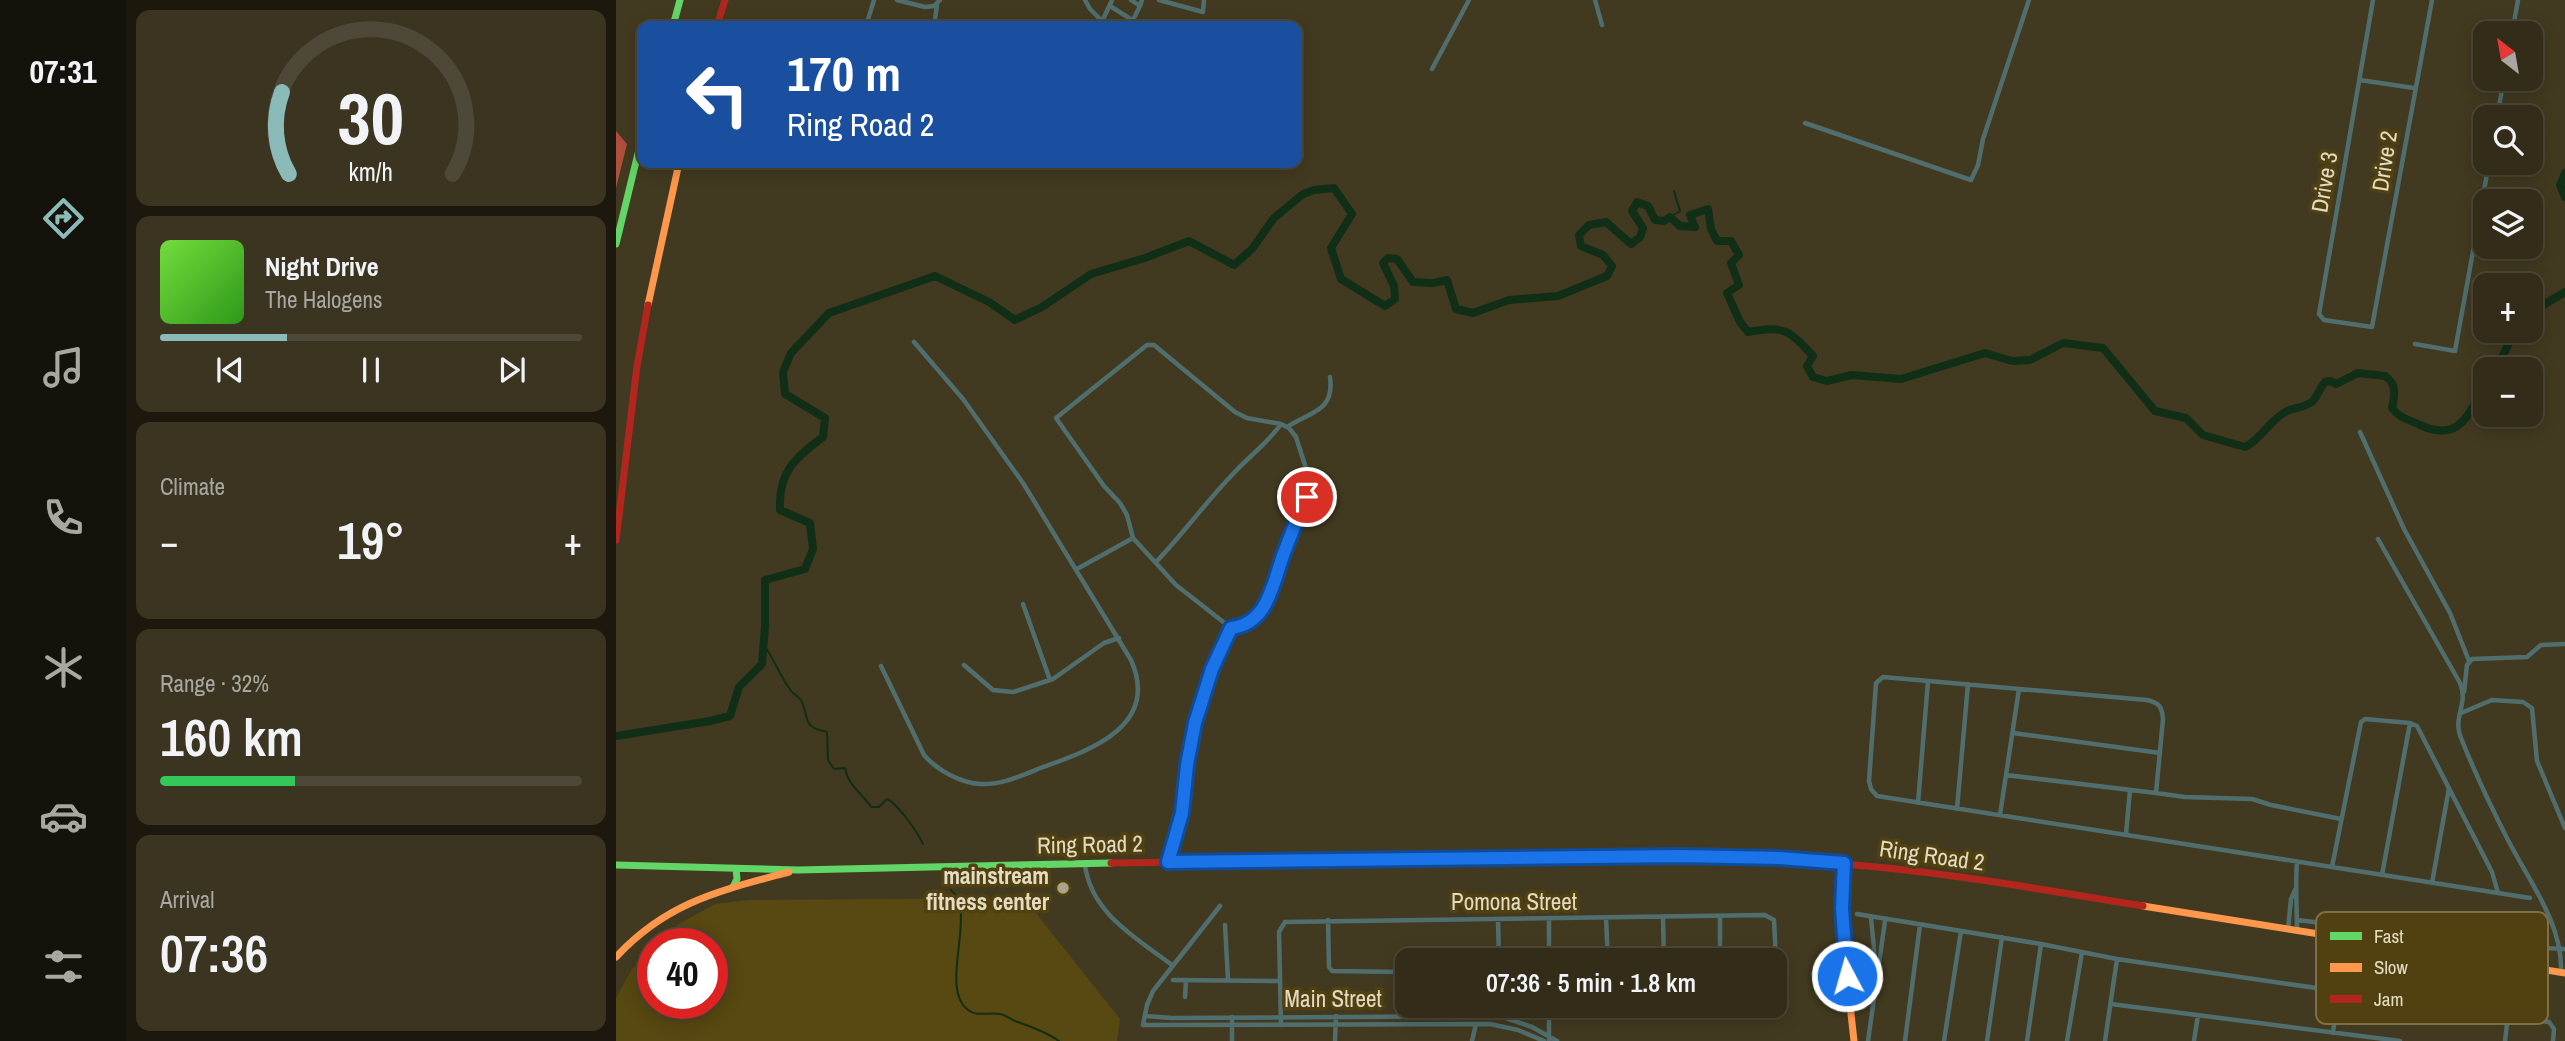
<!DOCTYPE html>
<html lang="en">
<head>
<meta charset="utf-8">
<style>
	:root { --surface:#322c18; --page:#3a3421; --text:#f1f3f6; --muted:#a8a7a2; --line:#4d4837; --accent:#8bbbb9 }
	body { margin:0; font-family:"Archivo Narrow",sans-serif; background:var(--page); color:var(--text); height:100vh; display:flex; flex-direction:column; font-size:26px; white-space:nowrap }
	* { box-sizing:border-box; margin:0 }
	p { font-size:23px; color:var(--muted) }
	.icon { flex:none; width:38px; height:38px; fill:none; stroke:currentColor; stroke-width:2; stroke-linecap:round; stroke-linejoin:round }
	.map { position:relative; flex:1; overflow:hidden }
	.side { display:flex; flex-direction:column; gap:10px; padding:10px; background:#1c180d; width:490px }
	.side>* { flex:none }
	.banner { position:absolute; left:21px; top:21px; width:665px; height:147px; border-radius:14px; box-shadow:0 4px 18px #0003,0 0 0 2px var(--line); background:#1a4fa0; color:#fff; overflow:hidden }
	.needle { width:46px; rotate:329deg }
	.buttons { position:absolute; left:1857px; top:21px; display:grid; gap:14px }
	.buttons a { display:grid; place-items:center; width:70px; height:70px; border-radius:14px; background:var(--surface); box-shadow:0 4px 18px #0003,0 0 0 2px var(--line); font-size:35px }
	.speed { position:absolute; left:21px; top:928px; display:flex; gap:14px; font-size:35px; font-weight:700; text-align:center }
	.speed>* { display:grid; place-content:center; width:91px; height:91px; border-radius:50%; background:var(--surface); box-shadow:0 4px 18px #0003,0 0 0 2px var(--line); line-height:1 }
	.speed .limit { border:10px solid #d22; background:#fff; color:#111 }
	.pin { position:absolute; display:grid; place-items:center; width:60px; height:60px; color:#fff; margin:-30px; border:4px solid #fff; border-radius:50%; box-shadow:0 2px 7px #0007 }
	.me { position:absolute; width:77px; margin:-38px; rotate:354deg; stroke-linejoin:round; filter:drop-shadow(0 0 5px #0008) }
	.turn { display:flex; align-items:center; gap:24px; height:147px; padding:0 35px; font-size:32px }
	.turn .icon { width:91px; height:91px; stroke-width:2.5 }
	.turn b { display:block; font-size:49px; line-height:60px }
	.big { font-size:52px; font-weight:600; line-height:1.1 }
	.side .card { flex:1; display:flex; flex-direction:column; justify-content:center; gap:10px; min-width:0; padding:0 24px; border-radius:14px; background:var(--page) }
	.side .dial { align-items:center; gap:0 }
	.dial svg { height:182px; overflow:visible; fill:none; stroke:var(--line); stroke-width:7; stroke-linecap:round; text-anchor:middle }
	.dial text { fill:var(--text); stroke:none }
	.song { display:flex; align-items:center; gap:21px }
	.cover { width:84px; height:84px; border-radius:10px; background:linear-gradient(135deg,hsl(100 70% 55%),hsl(110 70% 35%)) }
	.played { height:7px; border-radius:4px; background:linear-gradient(90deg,var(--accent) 30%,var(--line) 30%) }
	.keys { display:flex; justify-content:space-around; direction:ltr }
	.heat { display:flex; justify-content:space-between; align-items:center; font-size:38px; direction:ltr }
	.charge { height:10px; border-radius:5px; background:linear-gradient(90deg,#34c759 32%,var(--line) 0) }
	.trip { position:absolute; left:779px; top:948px; width:392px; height:70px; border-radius:14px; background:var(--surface); box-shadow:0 4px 18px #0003,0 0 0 2px var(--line); font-weight:600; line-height:70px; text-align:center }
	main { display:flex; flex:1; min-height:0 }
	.menu { display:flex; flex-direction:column; width:126px; justify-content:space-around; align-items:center; background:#14120a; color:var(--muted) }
	.menu .icon { width:49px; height:49px }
	.menu .on { color:var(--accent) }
	.menu b { font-size:32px; color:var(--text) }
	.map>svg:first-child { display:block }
</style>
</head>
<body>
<main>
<nav class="menu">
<b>07:31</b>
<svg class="icon on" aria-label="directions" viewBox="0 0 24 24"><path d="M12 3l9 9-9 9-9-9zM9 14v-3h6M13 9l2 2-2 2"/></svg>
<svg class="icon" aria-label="music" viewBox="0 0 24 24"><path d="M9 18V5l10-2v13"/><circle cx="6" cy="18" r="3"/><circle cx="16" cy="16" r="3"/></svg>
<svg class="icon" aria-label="phone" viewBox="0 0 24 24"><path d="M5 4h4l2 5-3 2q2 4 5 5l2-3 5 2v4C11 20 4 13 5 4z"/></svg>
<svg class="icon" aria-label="climate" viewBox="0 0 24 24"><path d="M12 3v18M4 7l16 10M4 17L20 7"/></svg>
<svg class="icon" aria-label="car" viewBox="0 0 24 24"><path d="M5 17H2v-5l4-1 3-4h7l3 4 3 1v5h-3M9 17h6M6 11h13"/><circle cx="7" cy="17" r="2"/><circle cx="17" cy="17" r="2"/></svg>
<svg class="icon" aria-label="filters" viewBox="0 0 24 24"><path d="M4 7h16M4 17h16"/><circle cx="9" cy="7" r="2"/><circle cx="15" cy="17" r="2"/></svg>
</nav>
<section class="side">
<div class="card dial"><svg viewBox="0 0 100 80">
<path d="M14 69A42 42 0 1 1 86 69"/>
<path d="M14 69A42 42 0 0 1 11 33" stroke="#8bbbb9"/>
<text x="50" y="56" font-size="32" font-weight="700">30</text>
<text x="50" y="72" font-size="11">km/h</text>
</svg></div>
<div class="card">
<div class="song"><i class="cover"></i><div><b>Night Drive</b><p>The Halogens</p></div></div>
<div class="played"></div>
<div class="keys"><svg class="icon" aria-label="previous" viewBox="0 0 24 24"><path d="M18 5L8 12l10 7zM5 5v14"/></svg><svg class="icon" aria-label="pause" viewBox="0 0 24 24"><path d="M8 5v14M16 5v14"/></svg><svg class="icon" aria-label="next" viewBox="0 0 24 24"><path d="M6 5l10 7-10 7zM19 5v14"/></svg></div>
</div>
<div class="card"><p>Climate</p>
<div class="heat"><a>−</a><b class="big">19°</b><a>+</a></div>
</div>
<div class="card"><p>Range · 32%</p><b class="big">160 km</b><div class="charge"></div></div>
<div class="card"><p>Arrival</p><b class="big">07:36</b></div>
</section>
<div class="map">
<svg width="1949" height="1041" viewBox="0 0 1949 1041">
	<rect width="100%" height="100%" fill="#423a20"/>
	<!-- built -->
	<path fill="#584811" d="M408,898L504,1019L501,1041H0V998L16,969L37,949V1003H96V943H42L61,925L99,904L132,900Z"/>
	<!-- forest -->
	<path fill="#af4f3d" d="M0,131L11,144L0,188Z"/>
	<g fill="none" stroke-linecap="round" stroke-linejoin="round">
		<!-- stream -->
		<path stroke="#112f17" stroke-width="2" d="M1054,217L1064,211L1058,191
			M147,644C158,658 163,674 173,688C176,694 181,695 185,700C194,718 185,727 211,732L212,760L218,769L229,768C232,786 246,793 255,807H263L271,799C282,804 302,833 307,844
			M335,890C362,912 322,988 352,1010C361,1017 374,1012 384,1014C390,1015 394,1019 399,1021C415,1027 429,1031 443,1041"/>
		<!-- river -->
		<path stroke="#112f17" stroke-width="8" d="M1949,173L1944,185L1949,197
			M1914,313L1949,292
			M1880,369L1899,331
			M0,736L94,721L114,716L123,687L146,664L149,627V580L189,569L197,549L194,523L164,510C162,472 179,458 207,437L209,418L169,394L167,372L175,353L213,313L319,276L373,302L399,320L426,307L475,274L529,258L573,241L618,265L636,249L658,218L687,194L698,190L718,188L736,214L715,248L725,279L769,306L779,299L778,286L767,263L772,258L781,259L797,282L817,283L831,280L840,309L857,313L893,300L942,296L991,276L996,266L987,255L965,246L963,235L973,225L990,222L1015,244L1024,237L1027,228L1016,211L1021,202L1032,206L1039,220L1048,221L1054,217L1064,226L1079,227L1074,215L1092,209L1095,229L1101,241H1115L1123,255L1115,263L1123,285L1111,293L1124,322L1132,332C1168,325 1173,330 1197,356L1191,366L1197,377L1211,381L1236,375L1285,379L1369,353L1396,361L1414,360L1447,343L1487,348L1539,411L1570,418L1587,435L1629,447C1646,439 1654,419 1671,411C1680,407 1689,408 1697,401C1702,395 1704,388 1709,382L1714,381L1720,384L1742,373L1769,376C1781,384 1779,395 1776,408C1784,419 1793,419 1804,425C1843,443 1852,415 1869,386"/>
		<!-- street -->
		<path stroke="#516e6f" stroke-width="4.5" d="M281,0L309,7L318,6L324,0
			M469,0L474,9L486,21
			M515,0L524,6L517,20
			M543,0L587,12L588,0
			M979,0L986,25
			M1757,0L1703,314L1708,320L1756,327L1816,0
			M494,6L521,23L520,26
			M524,6L526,0
			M250,26L258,0
			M318,26L321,5
			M484,26L496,0
			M1896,33L1902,0
			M816,69L853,0
			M1744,80L1798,88
			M1881,117L1888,79
			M1189,123L1355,180L1362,165L1367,139L1413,0
			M1799,344L1839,351L1873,163
			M531,345H538L619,412L631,418L665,424L673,428L680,437L696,487L651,601L640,617L633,623L615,628L560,585L517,538L511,515L504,503L488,486L440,418Z
			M671,427C693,412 719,412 714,377
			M1744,432L1788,529L1834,613L1853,661
			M1762,539L1844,683C1853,704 1836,717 1845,738C1859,773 1875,807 1892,840C1913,881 1947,924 1945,972
			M540,562C567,534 589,503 616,475C632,457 651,444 665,424
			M461,569L517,538
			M407,604L434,680
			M348,665L377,690L397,692L437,679L488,643L503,638
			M265,666L308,755C321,770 344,783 365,784C386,785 407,775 427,767C476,750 544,725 515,660L407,483L347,399L298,342
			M1848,692L1851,665L1856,659L1911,657L1925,645L1948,644
			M1845,713L1876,700L1907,702L1916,708L1921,761L1949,828
			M1397,733L1544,753
			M1390,775L1403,689
			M1302,803L1312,681
			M1341,809L1352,684
			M1384,815L1390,775L1540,793
			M1510,834L1514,790
			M552,861L566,813L571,765L579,723L596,669L615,628
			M469,865C475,913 520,938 556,965
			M1716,867L1261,796L1255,789L1253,781L1260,683L1267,677L1531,700C1543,703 1546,706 1547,719L1540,793L1569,797L1636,799L1655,805L1725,819
			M1766,875L1794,723
			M1816,883L1833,788
			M1882,893L1876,872L1801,726L1794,723L1749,719L1745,722L1716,867L1914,898
			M604,906L537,991L531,1005L527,1025L874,1024L902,1030L928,1041
			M1241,914L1425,944L1501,959L1933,1022L1938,1029L1937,1041
			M1104,916V961
			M1047,917L1048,961
			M990,918L992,961
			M1255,918L1260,969
			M882,919L883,961
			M933,919V961
			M712,920L713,967L716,971L791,972
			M1681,920L1800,934L1847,944L1949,949
			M609,925L612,980
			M1672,929L1675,899L1679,890
			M1681,931C1681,907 1679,885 1681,862
			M557,980L663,981
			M569,997L570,980
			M1495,1004L1784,1041
			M529,1016L556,1018L884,1016L916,1027L941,1041
			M890,1016L922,1012L932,1006
			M616,1017V1041
			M665,1025L663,932L669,922L1149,915L1158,920L1161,980L1158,982
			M1717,1033L1722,991
			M719,1041L720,1016
			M856,1041L860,1024
			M933,1041V1006
			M1252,1041L1269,921
			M1289,1041L1304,925
			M1328,1041L1345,931
			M1371,1041L1386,937
			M1411,1041L1425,944
			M1451,1041L1466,952
			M1489,1041L1501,959
			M1578,1041L1582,1015
			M1889,1041L1892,1016"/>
		<!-- fast -->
		<path stroke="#63d668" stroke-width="7" d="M57,26L64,0
			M0,244L26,137
			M858,858L1112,856L1213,863
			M0,865L182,870L495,863
			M117,887L121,879L120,869"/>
		<!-- slow -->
		<path stroke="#ff974d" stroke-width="7" d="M32,305L63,163
			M1228,863L1226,932L1238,1041
			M1527,906L1949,973
			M0,957C51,902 103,891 173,872"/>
		<!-- jam -->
		<path stroke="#b3261e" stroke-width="7" d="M101,26L109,0
			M0,540L21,366L32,305
			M495,863L858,858
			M1213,863C1318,870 1422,889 1527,906"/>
	</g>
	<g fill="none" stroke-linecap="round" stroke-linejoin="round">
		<defs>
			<path id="route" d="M691,497C683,515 675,534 668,553C657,581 653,624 615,628L596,669L579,723L571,765L566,813L552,862L1065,856L1163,858L1228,863L1226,908L1231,976"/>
		</defs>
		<!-- route casing -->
		<use href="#route" stroke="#114b97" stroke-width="18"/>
		<!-- route -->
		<use href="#route" stroke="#1a73e8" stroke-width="12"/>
	</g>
	<!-- markers -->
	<circle fill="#aba38a" stroke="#514111" stroke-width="2.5" cx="447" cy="888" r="7"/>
	<g text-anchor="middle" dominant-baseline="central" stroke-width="7" stroke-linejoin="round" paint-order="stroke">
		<!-- street labels -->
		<g font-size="23" fill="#e4dbc3" stroke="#514111">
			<text transform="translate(1768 161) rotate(-81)">Drive 2</text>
			<text transform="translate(1708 182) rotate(-80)">Drive 3</text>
			<text transform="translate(474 844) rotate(-1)">Ring Road 2</text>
			<text transform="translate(1316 855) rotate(8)">Ring Road 2</text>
			<text x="898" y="901">Pomona Street</text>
			<text x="717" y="998">Main Street</text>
		</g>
		<!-- poi labels -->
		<g font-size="23" font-weight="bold" fill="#e4dbc3" stroke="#514111" text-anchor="end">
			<text x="433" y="875">mainstream<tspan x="433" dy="26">fitness center</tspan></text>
		</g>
	</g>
	<!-- legend -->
	<rect x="1700" y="912" width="232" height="112" rx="10" fill="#514111" stroke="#7d6f46" stroke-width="2"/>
	<rect x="1714" y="932" width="32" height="8" fill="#63d668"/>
	<rect x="1714" y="963" width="32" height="9" fill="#ff974d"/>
	<rect x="1714" y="995" width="32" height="8" fill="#b3261e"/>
	<g font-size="19" fill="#e4dbc3">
		<text x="1758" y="943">Fast</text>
		<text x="1758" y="974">Slow</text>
		<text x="1758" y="1006">Jam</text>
	</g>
</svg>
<div class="buttons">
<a><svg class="needle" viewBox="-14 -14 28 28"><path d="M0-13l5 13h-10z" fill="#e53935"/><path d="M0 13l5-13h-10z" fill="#a8a7a2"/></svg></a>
<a><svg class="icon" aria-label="search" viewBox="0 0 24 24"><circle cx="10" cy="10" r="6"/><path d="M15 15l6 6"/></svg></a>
<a><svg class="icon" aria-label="layers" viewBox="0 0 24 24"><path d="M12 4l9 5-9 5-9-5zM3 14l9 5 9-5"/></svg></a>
<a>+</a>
<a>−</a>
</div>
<div class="speed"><div class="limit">40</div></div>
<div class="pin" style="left:691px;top:497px;background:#d93025"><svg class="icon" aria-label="arrive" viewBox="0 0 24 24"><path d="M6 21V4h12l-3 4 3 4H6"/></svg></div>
<svg class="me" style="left:1231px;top:976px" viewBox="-20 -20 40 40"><circle r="17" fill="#1a73e8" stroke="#fff" stroke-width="3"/><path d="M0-11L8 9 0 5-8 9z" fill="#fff"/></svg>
<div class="trip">07:36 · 5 min · 1.8 km</div>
<div class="banner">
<div class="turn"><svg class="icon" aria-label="left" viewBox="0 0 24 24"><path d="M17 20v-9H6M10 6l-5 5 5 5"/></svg><div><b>170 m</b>Ring Road 2</div></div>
</div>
</div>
</main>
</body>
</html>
